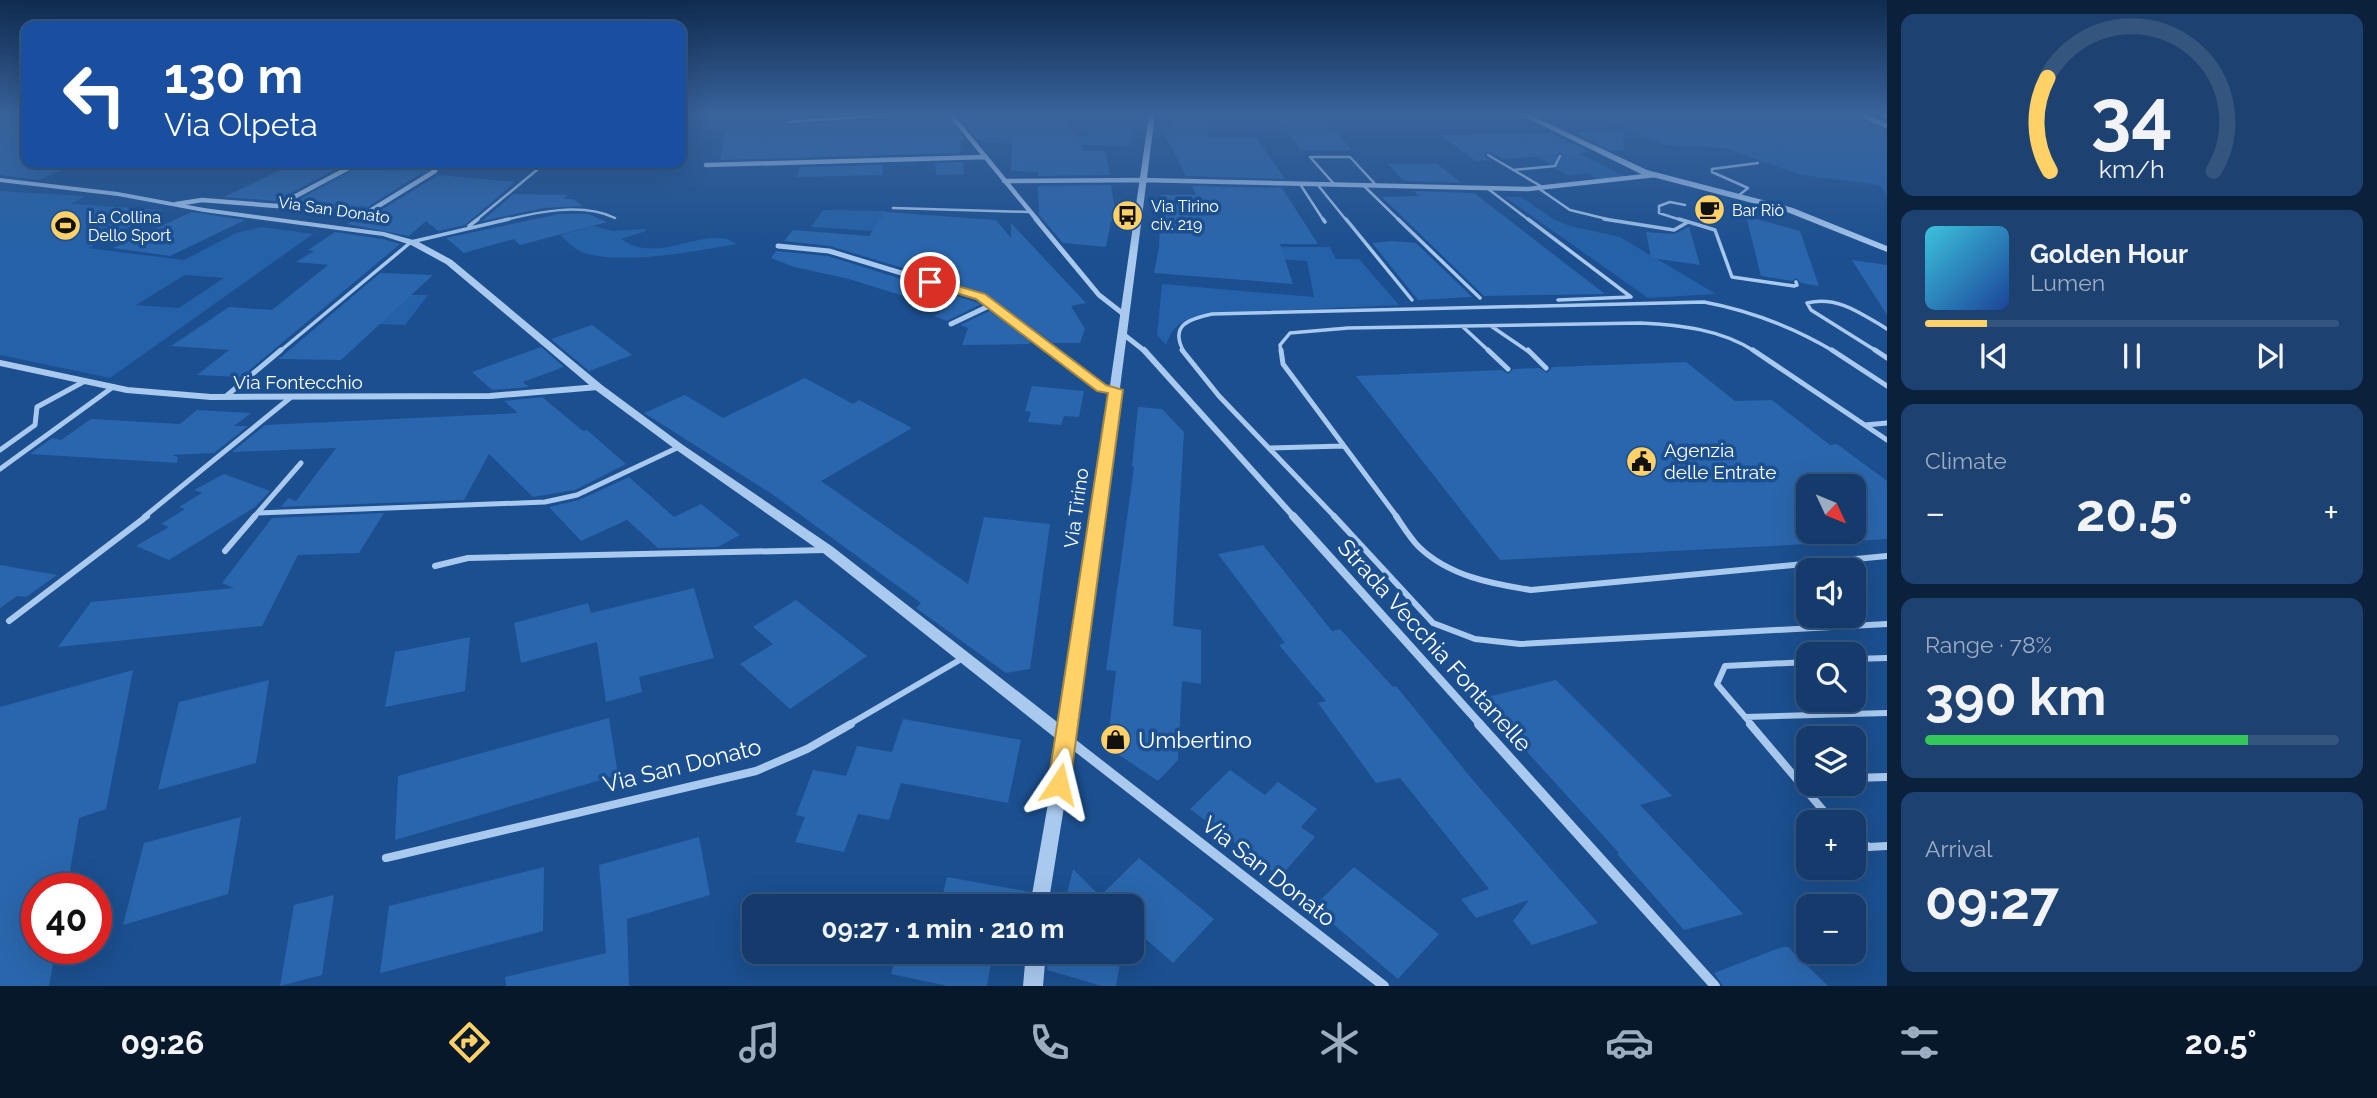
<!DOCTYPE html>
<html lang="en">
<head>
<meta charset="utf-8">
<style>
	:root { --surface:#143b6b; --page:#1d4271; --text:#f1f3f6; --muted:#9dadc1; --line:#33557e; --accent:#ffd166 }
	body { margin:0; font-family:Raleway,sans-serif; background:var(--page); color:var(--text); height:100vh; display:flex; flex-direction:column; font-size:26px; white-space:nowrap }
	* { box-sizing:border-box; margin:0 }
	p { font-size:23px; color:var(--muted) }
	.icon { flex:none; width:38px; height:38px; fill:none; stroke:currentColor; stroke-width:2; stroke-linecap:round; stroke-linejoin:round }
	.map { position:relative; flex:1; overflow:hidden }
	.details { display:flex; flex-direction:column; gap:14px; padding:14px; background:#0b203b; width:490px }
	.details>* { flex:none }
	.banner { position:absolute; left:21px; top:21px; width:665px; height:147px; border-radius:14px; box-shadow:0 7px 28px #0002,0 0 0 2px var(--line); background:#1a4fa0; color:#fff; overflow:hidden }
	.needle { width:46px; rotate:134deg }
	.controls { position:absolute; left:1796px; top:474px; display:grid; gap:14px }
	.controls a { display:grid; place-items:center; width:70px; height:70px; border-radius:14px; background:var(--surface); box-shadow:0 7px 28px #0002,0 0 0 2px var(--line); font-size:35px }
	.speed { position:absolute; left:21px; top:873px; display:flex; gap:14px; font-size:35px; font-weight:700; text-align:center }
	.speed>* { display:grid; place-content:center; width:91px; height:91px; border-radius:50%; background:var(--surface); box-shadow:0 7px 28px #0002,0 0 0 2px var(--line); line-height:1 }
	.speed .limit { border:10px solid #d22; background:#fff; color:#111 }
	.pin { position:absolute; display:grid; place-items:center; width:60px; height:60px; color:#fff; margin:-30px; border:4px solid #fff; border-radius:50%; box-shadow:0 2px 7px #0007 }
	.me { position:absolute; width:77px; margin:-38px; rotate:10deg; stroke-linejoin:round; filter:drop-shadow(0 0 5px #0008) }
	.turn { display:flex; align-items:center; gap:24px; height:147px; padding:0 28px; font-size:32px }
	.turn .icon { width:91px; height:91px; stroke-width:2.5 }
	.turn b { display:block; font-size:49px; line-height:60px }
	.big { font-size:52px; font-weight:700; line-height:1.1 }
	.details .card { flex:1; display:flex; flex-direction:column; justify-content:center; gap:10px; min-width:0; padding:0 24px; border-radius:14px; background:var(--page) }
	.details .dial { align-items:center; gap:0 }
	.dial svg { height:182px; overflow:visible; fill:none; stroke:var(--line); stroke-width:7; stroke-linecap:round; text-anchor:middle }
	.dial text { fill:var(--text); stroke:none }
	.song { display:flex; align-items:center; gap:21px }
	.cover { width:84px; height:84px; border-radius:10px; background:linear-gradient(135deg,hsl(190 70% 55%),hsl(220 70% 35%)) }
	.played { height:7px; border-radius:4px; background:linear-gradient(90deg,var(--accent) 15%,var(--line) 15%) }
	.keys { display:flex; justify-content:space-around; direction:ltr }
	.heat { display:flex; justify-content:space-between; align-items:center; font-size:38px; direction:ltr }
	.charge { height:10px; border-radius:5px; background:linear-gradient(90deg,#34c759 78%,var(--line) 0) }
	.trip { position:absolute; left:742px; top:894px; width:402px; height:70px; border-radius:14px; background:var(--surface); box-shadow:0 7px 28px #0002,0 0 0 2px var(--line); font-weight:700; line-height:70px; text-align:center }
	.tab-bar { display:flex; height:112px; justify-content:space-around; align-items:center; background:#08182b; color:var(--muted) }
	.tab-bar .icon { width:49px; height:49px }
	.tab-bar .active { color:var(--accent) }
	.tab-bar b { font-size:32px; color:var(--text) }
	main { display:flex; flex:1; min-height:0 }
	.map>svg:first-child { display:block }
</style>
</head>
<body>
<main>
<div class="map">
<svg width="1887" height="986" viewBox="0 0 1887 986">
	<rect width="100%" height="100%" fill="#1b4f8f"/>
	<!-- green -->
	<path fill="#2461a8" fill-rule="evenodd" d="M1597,115H1851L1887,131V195L1880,185L1801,175L1725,148L1664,145Z
		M1128,119H1136L1129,146L983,143L976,135L1090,136L1082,124L1129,123Z
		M1568,147L1627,178L1601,181L1586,173L1568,176L1538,157L1570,154Z
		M360,165L430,170L424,174L381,171L326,203L370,206L364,209L291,204Z
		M0,191L85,196L71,204L163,210L88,248L184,260L236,233L262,227L313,234L110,378L0,355ZM185,275L224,278L179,308L136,305Z
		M1505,197H1521L1555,220L1570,226L1620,237L1716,294L1648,298Z
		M823,210L886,211L873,231L811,227Z
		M593,226L612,231L645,229L646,231L621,239C655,262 686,236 721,238C726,238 732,242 737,244C697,251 620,266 582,252C574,249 567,241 560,235Z
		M1279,247H1330L1336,259H1359L1399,305L1207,314C1185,319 1174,323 1166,345L1157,335L1162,284L1314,297L1307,261L1271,259L1282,252Z
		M411,295H428L405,325L347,323Z"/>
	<!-- building -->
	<path fill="#2a66ad" d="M0,115H4L26,133V163H78L39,180L0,175Z
		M943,115H946L965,140L960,141L961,153L720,160L726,129Z
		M958,115H1057L1060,121H1066L1085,151H1105L1110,175L1038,176V172L1011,171L1012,135L977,139Z
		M1172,115H1206L1208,137H1256L1285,179L1186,176L1159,124L1172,125Z
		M1274,115H1321L1352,150H1301Z
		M1623,131L1624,150L1612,151L1572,132Z
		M1551,133L1591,152L1564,155L1559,152L1556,155L1503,159L1487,151L1484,156L1489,160L1476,161L1440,135Z
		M963,162L964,174L936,175L935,163Z
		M1388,164H1437L1462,183L1404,181Z
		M291,165L336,169L276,201L224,197Z
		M883,165L882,175L797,177L800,167Z
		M354,171H381L422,173L369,206L298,201Z
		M438,175L515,182L465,225L438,231L426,221L409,236L347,224L360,216H378L380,211Z
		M1111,185L1117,221H1111L1106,247L1063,243L1039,215L1038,186Z
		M1192,186L1282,188L1318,244H1280L1293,284L1154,273L1159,247L1161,195H1196Z
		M1414,191L1474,193L1605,294L1484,296L1382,197L1418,196Z
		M514,194L568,195L563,199H573L583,206L544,208L482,221Z
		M192,212L245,220L170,256L113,248Z
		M885,212L996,220L1011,238V223L1086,303L1071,306L1085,329L1080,343H1053L982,292L830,246L784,241L793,230L869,236Z
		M559,214H588L607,222L520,245L514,239L464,253L446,238Z
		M1746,216L1800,231L1819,286L1801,283L1796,278L1792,281L1761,276Z
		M1689,227L1700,265L1651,258L1646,232L1674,234Z
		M335,232L382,239L400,244L241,377L197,375L229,350L171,346L229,307L272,310L328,265L296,262L314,251L308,250Z
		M1392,241L1416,243L1472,297L1418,300L1372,243Z
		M776,251L828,256L981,304L947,321L934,316L945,309L849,279L794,267L771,258Z
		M1852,260L1887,265V315Z
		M380,273L433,275L341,360L279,359Z
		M990,311L1031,342L1030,344L962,345L968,328L960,325Z
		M592,325L632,355L589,371L551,339Z
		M541,347L564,367L523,382L529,387L492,390L472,372Z
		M1686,362L1735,401L1772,400L1830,445L1837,444L1887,481V539L1853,541V486H1808V544L1500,560L1356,376L1501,370L1509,374L1513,369L1539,368L1547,373L1553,367Z
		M805,378L853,404L859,400L912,428L821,481L968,584L984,517L1050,524L1030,669L1006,673L916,608L921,603L772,494L644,413L685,395L723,418Z
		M1032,386L1084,391L1079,417L1064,416L1061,425L1028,422L1031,412L1025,411Z
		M542,397L583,431L587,430L626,464L575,490L533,497L489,454L464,500L281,507L288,498L296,501L336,448L232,452L265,425L518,413L504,401Z
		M1138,407L1162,409L1184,432L1173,626L1201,630V684L1182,681L1178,760L1158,781L1107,747L1116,671L1106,670L1134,467L1132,466Z
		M197,410L251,413L234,426H248L214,453L172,455L178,457L177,463L30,454L52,438L61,440L91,419L180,424Z
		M224,474L270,491L255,507L169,560L136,546L169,527L161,524L185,509L179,507L202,493L194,490Z
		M629,477L674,517L701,504L740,535L718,547L658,548L627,520L581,541L549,507L579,500Z
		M384,513L359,553L298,555L262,626L58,647L91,602L234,588L222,583L272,518Z
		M1263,545L1332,631L1340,629L1393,687L1396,686L1471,778L1598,923L1532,945L1513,921L1529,900L1476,918L1461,899L1489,889L1400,778L1376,783L1318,703L1326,701L1279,645L1285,643L1218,554Z
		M0,565L57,575L26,597L17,596L0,608Z
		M694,588L714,658L639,677L642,692L606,702L597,642L521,663L514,623L588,603L591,613Z
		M796,600L867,656L790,709L740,664L773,644L753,627Z
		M470,637L465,691L385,707L395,652Z
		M133,670L106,809L79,818L67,889H37V948H56L49,986H0V707Z
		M269,680L256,763L158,790L179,702Z
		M1556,680L1672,796L1640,805L1743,914L1684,930L1617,854L1619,853L1479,699Z
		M609,718L618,775L395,840L398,776Z
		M903,719L1021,740L1008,803L901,783L889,820L858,814L844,852L795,842L805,817L796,815L813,770L846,776L857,746L892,752Z
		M1230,770L1265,795L1278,782L1317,809L1301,827L1315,837L1280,877L1190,809Z
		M241,817L228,894L123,925L144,843Z
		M699,837L710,895L627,919L629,986H506L505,977L606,953L599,865Z
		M1139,858L1214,919L1173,963L1132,927V906H1064L1073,869L1100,896Z
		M544,867L543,931L380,973L389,906Z
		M1354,867L1439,934L1398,979L1313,907Z
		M947,877L1030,892L1028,906H940Z
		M334,895L322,975L280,986L294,905Z
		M1782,947H1788L1828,986H1723L1714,973Z
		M897,952H993L987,986H948L891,974Z
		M1049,952H1122L1116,986H1102L1047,970Z"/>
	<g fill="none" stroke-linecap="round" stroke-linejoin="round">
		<!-- service-far4 -->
		<path stroke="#a9c9ee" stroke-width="2.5" d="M789,122L891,115
			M1488,155L1544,188
			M1513,170L1555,166L1560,156
			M1300,184L1324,221
			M1317,184L1347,221
			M1335,185L1310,157H1350L1376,185
			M1363,185L1400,221
			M1487,188L1530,221
			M1538,188L1570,210L1615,221
			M1738,196L1748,188L1712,172V169L1758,163
			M893,208L1029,212
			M475,221L538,169
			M501,221C537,212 582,202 615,218
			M1684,221L1659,213V206L1670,202L1685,205"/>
		<!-- service-far3 -->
		<path stroke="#a9c9ee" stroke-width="3.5" d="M1323,219L1325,222
			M1346,219L1412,300
			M1398,219L1480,298
			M1528,219L1631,297
			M1604,219L1674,230L1688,222
			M1679,219L1715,230L1732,277L1794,286L1797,285L1796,282
			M469,226L478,219
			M1558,300L1631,297
			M1491,326L1529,352
			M1463,327L1490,352
			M279,352L411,242L509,219
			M1184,352C1169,325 1189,319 1212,314L1704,302C1752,311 1793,327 1835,352
			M1281,352L1280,345L1290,333L1348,328L1640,323C1680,325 1721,329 1756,352
			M1878,352L1811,310L1807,303C1837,295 1862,314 1887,329"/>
		<!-- service-far2 -->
		<path stroke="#a9c9ee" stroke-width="5" d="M1182,350L1219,396L1335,517
			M1281,350L1283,364L1397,517
			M1488,350L1508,369
			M1528,350L1546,368
			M1753,350L1887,440
			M1832,350L1887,386
			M1875,350L1887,358
			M225,397L281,350
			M1865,425L1887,423
			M1270,448L1344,446
			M0,450L35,425L37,407L85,381
			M0,469L113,387
			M258,513L545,502L577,495L679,447
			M144,517L290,398
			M254,517L301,463"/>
		<!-- service-far1 -->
		<path stroke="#a9c9ee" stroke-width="6" d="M1334,516L1433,623L1475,639L1520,644L1887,624
			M1396,516C1403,526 1410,538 1419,547C1449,576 1492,584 1531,590L1887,556
			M225,551L255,516
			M435,566L468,558L825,550
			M9,621L147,516
			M1853,659L1887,658
			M1745,717L1887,713
			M848,725L963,658
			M1752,725L1717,684L1725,666L1808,662"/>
		<!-- service -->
		<path stroke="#a9c9ee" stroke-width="8" d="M1750,724L1833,822
			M1853,778L1887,777
			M1853,838L1869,847L1887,846
			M386,858L756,771L807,749L851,724"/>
		<!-- minor-far4 -->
		<path stroke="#a9c9ee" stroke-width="4.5" d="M951,115L1038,221
			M1862,115L1887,126
			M1883,115L1887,117
			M706,165L986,157
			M1004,181L1142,180L1528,189L1655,175
			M176,204L202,200L277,206L358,163
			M279,205L375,212
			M370,211L435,171"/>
		<!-- minor-far3 -->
		<path stroke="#a9c9ee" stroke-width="5" d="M1036,219L1099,295L1126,316
			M778,246L829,251L980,297L1054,352
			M951,324L991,305
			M1123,334L1146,352"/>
		<!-- minor-far2 -->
		<path stroke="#a9c9ee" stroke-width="6" d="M1052,350L1102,388L1116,390
			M1144,350L1294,517
			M0,363L127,390L211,397L490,396L598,387"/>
		<!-- minor-far1 -->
		<path stroke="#a9c9ee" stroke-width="8" d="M1293,516L1481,725"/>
		<!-- minor -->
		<path stroke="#a9c9ee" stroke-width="10" d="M1479,724L1715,986
			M1068,740L1384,986"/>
		<!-- tertiary -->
		<path fill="#a9c9ee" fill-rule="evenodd" d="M1149,115H1155L1075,739L1048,906H1030L1059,741L823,553L675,449L594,389L446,264L411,245L383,236L204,212L118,196L0,182V178L118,192L204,208L384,232L417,241L452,260L602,385L683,445L833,547L1061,725Z
			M1521,115H1530L1647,170L1793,208L1887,246V252L1787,212L1641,174Z
			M1026,952H1046L1043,986H1023Z"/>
	</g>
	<!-- sky -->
	<linearGradient id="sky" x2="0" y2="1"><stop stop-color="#0f2b4f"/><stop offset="0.45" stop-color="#39639b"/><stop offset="1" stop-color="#39639b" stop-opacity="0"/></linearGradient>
	<rect width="1887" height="253" fill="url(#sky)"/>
	<!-- route -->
	<path fill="#ffd166" stroke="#a68842" stroke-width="2" d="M930,278L985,294L1106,385L1123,390L1070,784L1067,791L1059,793L1051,791L1048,784L1108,393L1097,391L976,299L926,284L924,282Z"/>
	<!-- icons -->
	<defs>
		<symbol id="cafe-disc" viewBox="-11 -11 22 22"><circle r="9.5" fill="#ffd166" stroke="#1b4f8f"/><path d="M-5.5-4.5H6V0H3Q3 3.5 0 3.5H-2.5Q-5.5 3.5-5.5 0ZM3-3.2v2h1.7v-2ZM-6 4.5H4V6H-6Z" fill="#111"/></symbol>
		<symbol id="bus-disc" viewBox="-11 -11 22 22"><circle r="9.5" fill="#ffd166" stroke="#1b4f8f"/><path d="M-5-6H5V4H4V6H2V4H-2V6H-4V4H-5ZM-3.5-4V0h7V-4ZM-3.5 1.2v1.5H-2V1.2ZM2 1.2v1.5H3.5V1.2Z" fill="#111"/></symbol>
		<symbol id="stadium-disc" viewBox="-11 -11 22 22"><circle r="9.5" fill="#ffd166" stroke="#1b4f8f"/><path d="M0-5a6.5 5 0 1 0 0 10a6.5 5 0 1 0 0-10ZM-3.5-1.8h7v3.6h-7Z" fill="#111"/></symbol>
		<symbol id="civic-disc" viewBox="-11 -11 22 22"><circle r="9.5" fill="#ffd166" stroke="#1b4f8f"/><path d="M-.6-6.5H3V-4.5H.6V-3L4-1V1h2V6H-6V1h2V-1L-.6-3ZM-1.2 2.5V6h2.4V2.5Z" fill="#111"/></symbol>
		<symbol id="shop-disc" viewBox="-11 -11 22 22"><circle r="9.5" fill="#ffd166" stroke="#1b4f8f"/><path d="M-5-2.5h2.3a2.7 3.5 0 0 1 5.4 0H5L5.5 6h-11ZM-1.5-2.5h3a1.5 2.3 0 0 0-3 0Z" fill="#111"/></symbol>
	</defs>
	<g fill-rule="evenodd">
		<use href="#cafe-disc" x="1692" y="192" width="35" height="35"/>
		<use href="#bus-disc" x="1110" y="198" width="35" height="35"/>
		<use href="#stadium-disc" x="48" y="208" width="35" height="35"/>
		<use href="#civic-disc" x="1624" y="444" width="35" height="35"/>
		<use href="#shop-disc" x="1098" y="722" width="35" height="35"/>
	</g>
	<g text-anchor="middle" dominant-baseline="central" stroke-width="7" stroke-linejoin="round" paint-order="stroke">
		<!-- far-poi labels -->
		<g font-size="16" fill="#fff" stroke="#1b4f8f" text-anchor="start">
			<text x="1151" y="206">Via Tirino<tspan x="1151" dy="18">civ. 219</tspan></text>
			<text x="1732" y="210">Bar Riò</text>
			<text x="88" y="217">La Collina<tspan x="88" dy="18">Dello Sport</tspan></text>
		</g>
		<!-- far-street labels -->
		<g font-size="16" fill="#fff" stroke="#1b4f8f">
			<text transform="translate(334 210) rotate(8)">Via San Donato</text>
		</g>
		<!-- street labels -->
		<g font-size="19" fill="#fff" stroke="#1b4f8f">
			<text x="298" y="382">Via Fontecchio</text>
			<text transform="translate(1076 508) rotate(-82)">Via Tirino</text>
		</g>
		<!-- poi labels -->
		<g font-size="19" fill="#fff" stroke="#1b4f8f" text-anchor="start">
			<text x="1664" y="450">Agenzia<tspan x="1664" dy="22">delle Entrate</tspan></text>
		</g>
		<!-- near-street labels -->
		<g font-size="23" fill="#fff" stroke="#1b4f8f">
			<text transform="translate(1435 645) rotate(48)">Strada Vecchia Fontanelle</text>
			<text transform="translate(682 765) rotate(-14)">Via San Donato</text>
			<text transform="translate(1269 871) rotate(38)">Via San Donato</text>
		</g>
		<!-- near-poi labels -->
		<g font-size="23" fill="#fff" stroke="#1b4f8f" text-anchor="start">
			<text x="1138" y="739">Umbertino</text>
		</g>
	</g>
</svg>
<div class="controls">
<a><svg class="needle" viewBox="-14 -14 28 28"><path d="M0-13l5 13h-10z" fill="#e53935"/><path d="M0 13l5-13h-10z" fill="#9dadc1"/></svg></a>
<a><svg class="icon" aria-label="sound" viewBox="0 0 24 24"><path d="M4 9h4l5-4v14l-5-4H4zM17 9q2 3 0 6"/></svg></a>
<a><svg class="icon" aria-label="search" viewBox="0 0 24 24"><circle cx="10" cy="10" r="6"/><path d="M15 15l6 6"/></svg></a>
<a><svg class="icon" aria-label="layers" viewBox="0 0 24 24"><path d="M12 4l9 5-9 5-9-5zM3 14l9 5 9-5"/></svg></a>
<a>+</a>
<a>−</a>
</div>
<div class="speed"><div class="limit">40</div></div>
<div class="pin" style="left:930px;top:282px;background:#d93025"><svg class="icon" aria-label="arrive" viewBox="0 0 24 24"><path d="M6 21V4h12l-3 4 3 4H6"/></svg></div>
<svg class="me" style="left:1059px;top:784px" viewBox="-20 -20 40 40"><path d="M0-17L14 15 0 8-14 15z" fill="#ffd166" stroke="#fff" stroke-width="4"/></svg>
<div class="trip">09:27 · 1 min · 210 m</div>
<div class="banner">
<div class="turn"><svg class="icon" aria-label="left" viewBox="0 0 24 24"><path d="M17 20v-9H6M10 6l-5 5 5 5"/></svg><div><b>130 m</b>Via Olpeta</div></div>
</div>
</div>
<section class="details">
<div class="card dial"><svg viewBox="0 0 100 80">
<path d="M14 69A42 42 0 1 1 86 69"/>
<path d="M14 69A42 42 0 0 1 13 28" stroke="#ffd166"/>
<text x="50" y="56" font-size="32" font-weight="700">34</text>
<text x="50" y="72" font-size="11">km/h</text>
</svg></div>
<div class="card">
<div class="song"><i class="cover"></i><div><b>Golden Hour</b><p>Lumen</p></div></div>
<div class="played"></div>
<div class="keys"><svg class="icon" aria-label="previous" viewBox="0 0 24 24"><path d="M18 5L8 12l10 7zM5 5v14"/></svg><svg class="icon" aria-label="pause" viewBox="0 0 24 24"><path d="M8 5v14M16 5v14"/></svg><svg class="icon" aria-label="next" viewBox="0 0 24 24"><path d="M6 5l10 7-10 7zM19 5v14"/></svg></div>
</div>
<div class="card"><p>Climate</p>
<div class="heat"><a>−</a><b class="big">20.5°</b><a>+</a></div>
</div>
<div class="card"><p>Range · 78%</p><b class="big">390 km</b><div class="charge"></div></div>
<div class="card"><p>Arrival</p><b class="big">09:27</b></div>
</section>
</main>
<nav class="tab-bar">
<b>09:26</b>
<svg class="icon active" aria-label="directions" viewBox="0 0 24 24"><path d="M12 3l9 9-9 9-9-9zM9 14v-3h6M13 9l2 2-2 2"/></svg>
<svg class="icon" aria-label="music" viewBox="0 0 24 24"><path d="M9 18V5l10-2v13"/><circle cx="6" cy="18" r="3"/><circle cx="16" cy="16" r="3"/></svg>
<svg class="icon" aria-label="phone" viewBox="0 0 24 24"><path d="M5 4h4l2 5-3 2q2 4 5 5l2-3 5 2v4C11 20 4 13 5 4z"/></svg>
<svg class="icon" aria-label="climate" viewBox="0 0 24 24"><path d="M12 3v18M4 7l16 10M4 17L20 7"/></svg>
<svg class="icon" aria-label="car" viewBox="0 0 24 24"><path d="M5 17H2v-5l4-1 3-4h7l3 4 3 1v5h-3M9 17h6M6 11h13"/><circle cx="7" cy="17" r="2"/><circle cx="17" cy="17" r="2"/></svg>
<svg class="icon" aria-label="filters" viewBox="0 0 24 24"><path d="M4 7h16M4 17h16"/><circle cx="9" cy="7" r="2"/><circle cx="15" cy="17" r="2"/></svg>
<b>20.5°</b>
</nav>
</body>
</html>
